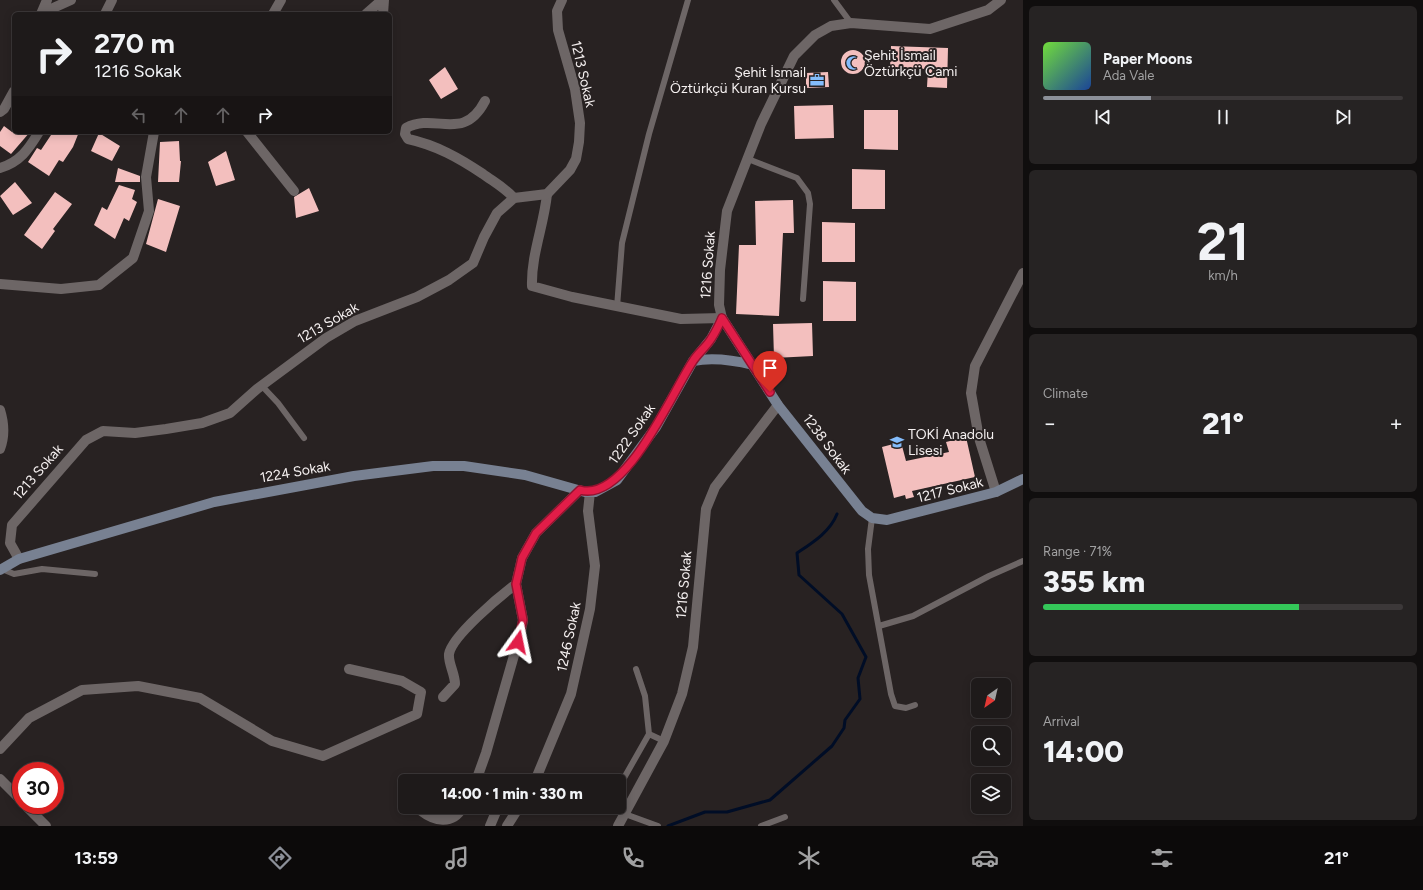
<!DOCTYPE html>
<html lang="en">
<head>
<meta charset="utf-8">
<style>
	:root { --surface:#1e1a1a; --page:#262323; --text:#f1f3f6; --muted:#a1a1a2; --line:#3c3839; --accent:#8c9099 }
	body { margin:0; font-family:Figtree,sans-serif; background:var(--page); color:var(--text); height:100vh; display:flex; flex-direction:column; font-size:15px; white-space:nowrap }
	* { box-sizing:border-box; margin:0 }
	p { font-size:13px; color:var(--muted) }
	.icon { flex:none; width:22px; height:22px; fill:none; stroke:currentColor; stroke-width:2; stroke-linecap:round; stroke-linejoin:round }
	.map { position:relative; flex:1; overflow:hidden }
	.panel { display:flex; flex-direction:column; gap:6px; padding:6px; background:#100e0e; width:400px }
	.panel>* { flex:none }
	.banner { position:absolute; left:12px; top:12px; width:380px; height:122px; border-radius:6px; box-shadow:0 2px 10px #0003,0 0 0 1px var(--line); background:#1e1a1a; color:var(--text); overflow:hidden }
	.needle { width:26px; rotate:214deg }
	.tools { position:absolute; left:971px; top:678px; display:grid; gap:8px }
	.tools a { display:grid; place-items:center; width:40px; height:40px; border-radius:6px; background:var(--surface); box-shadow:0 2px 10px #0003,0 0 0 1px var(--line); font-size:20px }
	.speed { position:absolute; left:12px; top:762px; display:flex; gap:8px; font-size:20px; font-weight:700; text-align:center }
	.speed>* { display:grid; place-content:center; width:52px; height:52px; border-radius:50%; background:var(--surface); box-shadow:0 2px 10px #0003,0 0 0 1px var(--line); line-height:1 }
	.speed .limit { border:6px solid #d22; background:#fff; color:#111 }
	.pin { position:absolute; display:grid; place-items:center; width:34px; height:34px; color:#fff; margin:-41px -17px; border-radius:50% 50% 50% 0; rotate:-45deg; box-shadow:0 0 4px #0007 }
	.pin .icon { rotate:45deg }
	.me { position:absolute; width:44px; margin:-22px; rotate:12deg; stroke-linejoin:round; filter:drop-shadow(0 0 3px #0008) }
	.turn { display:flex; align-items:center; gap:14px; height:84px; padding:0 16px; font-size:18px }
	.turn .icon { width:52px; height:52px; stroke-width:2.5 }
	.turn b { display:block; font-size:28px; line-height:34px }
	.lanes { display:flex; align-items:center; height:38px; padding:0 16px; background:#0003; justify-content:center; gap:20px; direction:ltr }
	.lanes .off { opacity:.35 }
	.big { font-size:30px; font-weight:800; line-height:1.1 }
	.panel .card { flex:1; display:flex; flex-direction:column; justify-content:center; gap:6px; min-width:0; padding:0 14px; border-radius:6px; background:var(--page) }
	.panel .dial { align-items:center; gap:0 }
	.dial b { font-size:52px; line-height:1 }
	.song { display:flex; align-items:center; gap:12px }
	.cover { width:48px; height:48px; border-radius:6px; background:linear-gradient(135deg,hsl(100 70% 55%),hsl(220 70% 35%)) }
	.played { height:4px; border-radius:2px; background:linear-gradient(90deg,var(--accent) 30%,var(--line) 30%) }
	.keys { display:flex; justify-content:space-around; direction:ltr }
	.heat { display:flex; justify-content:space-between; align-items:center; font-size:22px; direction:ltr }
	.charge { height:6px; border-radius:3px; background:linear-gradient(90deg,#34c759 71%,var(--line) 0) }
	.trip { position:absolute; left:398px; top:774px; width:228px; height:40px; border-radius:6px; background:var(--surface); box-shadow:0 2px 10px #0003,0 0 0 1px var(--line); font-weight:800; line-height:40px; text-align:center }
	.dock { display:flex; height:64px; justify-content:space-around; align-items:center; background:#0c0a0a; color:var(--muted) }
	.dock .icon { width:28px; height:28px }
	.dock .active { color:var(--accent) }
	.dock b { font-size:18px; color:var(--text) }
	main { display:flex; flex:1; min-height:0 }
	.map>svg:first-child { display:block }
</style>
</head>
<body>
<main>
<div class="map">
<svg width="1023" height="826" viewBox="0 0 1023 826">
	<rect width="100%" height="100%" fill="#282222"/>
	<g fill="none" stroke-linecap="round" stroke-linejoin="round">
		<!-- stream -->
		<path stroke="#000d26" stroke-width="3" d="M668,826L705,812H727L770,800L832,746L844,728L845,720L860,699L858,678L866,657L842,614L799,575L797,553C812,543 830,532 837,514"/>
	</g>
	<!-- building -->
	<path fill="#f3bfbe" d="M891,46L948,48L947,88L927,87L928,69L890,68Z
		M841 62a12 12 0 1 1 24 0a12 12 0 1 1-24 0Z
		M445,67L458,89L441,99L429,80Z
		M828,72L829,87L806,88V73Z
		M833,105L834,138L795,139L794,106Z
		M864,110H898V150L864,149Z
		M4,126L12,132H30L11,154L0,146V132Z
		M53,132H79L73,147L63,162L59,160L49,176L28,162L37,148L41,150Z
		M99,133L120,146L112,161L91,151Z
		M179,141L180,161H181L179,182H158L160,142Z
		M226,151L235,180L216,186L208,162Z
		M118,168L140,176V182H115Z
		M852,169L885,170V209H852Z
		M15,182L32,203L13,215L0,196Z
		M119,185L135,190L132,199L137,202L129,221L124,218L115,239L94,225L102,207L107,210Z
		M309,188L319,211L296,218L294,197Z
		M55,192L72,204L53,229L55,231L42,249L24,235Z
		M158,199L180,206L166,252L146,244Z
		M793,200L794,233H783L779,316L736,314L739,245H756L755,201Z
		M822,222L855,223V262H822Z
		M823,281L856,282V321H823Z
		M812,323L813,356L774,358L773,324Z
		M966,437L975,477L912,491L914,497L906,499L905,495L894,498L882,447L901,442L906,461L949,452L946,442Z"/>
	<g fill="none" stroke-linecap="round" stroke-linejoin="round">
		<!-- service -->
		<path stroke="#6d6666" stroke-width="6" d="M834,0L851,23
			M748,159L797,178L808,193L810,204L803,299
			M617,307L622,243L649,134L688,0
			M262,386L278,403L304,438
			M872,518L868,549L869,575L891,694L895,706L906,708L915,705
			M2,569L14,574L42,569L95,574
			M879,626L913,616L989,576L1023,561
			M649,734L664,741
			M624,778L649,734L645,696L636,669
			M625,814L658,826
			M761,826L785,817"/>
		<!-- minor -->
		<path stroke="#6d6666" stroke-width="10" d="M42,13L71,0
			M41,14L47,0
			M105,14L112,0
			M273,14L281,0
			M366,14L382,0
			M383,14L384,0
			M485,101C463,143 436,112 406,128L405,134L408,139C436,145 459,158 483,174C494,182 505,188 514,198
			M0,112L4,109L14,91
			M247,132L294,191
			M0,168C20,162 28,150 39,132
			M547,194C544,225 531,255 532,286L572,297L681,319L722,318
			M0,284L61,289L99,285L133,258L149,211L146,177L154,132
			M0,410C4,423 5,436 0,449
			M443,697L455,684C455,674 448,663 449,654C452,636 500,596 516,584
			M0,749L29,718L82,690L138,686L200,698L272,741L323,756L417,714L421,692L402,681L349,669
			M0,779L21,800
			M476,781L486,753L521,631L523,620L516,584L522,558L536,533L580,490
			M535,781L571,694L590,609L595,566L588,511L590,492
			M25,805L46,826
			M421,807L420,810C434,821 452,826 463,807
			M490,826L498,807
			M507,826L519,807"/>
		<!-- tertiary -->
		<path stroke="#6d6666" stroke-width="10" d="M722,318L719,305L720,270L727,211L761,124L794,56L815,35L831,26L851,23L930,29L988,10L1001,0
			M996,492L979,438L971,393L975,366L1023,273
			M19,559L10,543L12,525L86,440L103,431L135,433L166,429L202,423L230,413L257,389L326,338L355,321L417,297L449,280L473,263L484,237L497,213L514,198L547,194L570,170L576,159L579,142L580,123L575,89L558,30L557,11L562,0
			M618,826L664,741L682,694L693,647L706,509L715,487L778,405"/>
		<!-- secondary -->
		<path stroke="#788192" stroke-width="10" d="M753,365C733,360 714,357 693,361L711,339L722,318L778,405L862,511L872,518L887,520L996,492L1023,479
			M0,570L19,559L214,502L354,476L433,466H464L525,475L585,492H595L617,480L656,427L693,361"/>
	</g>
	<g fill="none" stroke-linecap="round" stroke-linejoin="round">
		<defs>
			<path id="route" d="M518,642L523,620L516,584L522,558L536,533L580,490C626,503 672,392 693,361C698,353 706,347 711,339C715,333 719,325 722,318L770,392"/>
		</defs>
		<!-- route casing -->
		<use href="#route" stroke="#92132f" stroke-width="10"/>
		<!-- route -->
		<use href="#route" stroke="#e11d48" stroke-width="7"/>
	</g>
	<!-- icons -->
	<defs>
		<symbol id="mosque-bare" viewBox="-9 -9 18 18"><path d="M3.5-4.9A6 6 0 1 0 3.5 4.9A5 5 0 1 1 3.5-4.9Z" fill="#84bcfb" stroke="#282222" stroke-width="2.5" paint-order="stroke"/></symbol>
		<symbol id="office-bare" viewBox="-9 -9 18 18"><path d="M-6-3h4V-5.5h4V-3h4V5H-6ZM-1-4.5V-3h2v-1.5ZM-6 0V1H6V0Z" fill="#84bcfb" stroke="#282222" stroke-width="2.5" paint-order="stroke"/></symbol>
		<symbol id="school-bare" viewBox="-9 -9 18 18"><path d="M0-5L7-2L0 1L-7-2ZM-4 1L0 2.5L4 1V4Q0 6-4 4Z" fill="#84bcfb" stroke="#282222" stroke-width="2.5" paint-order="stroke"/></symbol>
	</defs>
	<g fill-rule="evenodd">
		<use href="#mosque-bare" x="843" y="53" width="20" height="20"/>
		<use href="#office-bare" x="807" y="70" width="20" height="20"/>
		<use href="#school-bare" x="887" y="432" width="20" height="20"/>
	</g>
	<g text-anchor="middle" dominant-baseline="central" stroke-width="4" stroke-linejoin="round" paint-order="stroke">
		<!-- poi labels -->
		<g font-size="14" fill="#f5f0f0" stroke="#282222" text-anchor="start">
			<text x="864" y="55">Şehit İsmail<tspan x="864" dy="16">Öztürkçü Cami</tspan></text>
			<text x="806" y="72" text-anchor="end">Şehit İsmail<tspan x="806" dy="16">Öztürkçü Kuran Kursu</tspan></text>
			<text x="908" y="434">TOKİ Anadolu<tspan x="908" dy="16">Lisesi</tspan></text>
		</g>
		<!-- street labels -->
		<g font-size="14" fill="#f5f0f0" stroke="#282222">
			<text transform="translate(583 74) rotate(77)">1213 Sokak</text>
			<text transform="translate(708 265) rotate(-86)">1216 Sokak</text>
			<text transform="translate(328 323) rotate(-30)">1213 Sokak</text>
			<text transform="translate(632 434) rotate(-55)">1222 Sokak</text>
			<text transform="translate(827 444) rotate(53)">1238 Sokak</text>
			<text transform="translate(38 472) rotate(-49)">1213 Sokak</text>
			<text transform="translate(295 472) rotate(-10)">1224 Sokak</text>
			<text transform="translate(950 490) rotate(-14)">1217 Sokak</text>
			<text transform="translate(684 585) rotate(-85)">1216 Sokak</text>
			<text transform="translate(569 637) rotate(-78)">1246 Sokak</text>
		</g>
	</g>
</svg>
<div class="tools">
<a><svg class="needle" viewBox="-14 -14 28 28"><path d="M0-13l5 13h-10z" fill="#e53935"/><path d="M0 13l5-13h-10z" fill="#a1a1a2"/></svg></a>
<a><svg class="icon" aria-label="search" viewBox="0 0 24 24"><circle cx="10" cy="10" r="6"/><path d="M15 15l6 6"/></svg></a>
<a><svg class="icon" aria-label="layers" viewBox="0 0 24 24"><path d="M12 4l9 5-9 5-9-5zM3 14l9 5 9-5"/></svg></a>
</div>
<div class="speed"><div class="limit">30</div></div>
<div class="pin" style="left:770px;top:392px;background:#d93025"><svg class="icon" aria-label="arrive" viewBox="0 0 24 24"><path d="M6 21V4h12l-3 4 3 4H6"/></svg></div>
<svg class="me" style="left:518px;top:642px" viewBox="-20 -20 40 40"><path d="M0-17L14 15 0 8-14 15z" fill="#e11d48" stroke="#fff" stroke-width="4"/></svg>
<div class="trip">14:00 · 1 min · 330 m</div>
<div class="banner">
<div class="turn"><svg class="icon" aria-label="right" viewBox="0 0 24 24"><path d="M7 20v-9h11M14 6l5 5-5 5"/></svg><div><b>270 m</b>1216 Sokak</div></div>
<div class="lanes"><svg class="icon off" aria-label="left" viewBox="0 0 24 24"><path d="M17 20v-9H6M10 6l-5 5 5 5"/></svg><svg class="icon off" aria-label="ahead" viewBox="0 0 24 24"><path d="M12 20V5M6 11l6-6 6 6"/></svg><svg class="icon off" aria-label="ahead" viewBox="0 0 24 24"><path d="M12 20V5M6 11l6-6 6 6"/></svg><svg class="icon" aria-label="right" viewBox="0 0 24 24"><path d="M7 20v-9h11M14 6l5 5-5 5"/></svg></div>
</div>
</div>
<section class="panel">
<div class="card">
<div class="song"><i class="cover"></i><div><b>Paper Moons</b><p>Ada Vale</p></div></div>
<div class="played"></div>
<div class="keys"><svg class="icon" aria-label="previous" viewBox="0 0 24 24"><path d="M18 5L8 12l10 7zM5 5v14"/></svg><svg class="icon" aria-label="pause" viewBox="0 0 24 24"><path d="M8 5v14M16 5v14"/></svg><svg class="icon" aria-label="next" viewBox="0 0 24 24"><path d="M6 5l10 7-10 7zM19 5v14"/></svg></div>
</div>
<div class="card dial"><b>21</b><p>km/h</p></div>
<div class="card"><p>Climate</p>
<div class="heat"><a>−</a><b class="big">21°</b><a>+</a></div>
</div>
<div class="card"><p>Range · 71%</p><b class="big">355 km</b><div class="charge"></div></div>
<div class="card"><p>Arrival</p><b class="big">14:00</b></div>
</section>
</main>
<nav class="dock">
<b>13:59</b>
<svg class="icon active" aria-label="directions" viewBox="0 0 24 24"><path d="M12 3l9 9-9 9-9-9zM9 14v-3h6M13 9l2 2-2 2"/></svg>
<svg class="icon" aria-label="music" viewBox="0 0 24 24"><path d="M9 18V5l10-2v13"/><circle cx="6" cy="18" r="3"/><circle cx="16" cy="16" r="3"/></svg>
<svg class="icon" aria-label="phone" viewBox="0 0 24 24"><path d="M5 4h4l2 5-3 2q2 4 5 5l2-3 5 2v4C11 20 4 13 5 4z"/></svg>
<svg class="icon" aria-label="climate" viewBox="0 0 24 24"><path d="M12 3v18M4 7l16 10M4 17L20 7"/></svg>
<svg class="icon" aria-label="car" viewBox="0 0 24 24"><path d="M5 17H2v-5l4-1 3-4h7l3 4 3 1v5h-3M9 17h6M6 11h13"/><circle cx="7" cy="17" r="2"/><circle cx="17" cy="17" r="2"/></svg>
<svg class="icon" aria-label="filters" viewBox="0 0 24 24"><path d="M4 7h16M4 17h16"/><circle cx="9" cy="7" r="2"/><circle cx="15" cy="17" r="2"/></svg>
<b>21°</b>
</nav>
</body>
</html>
